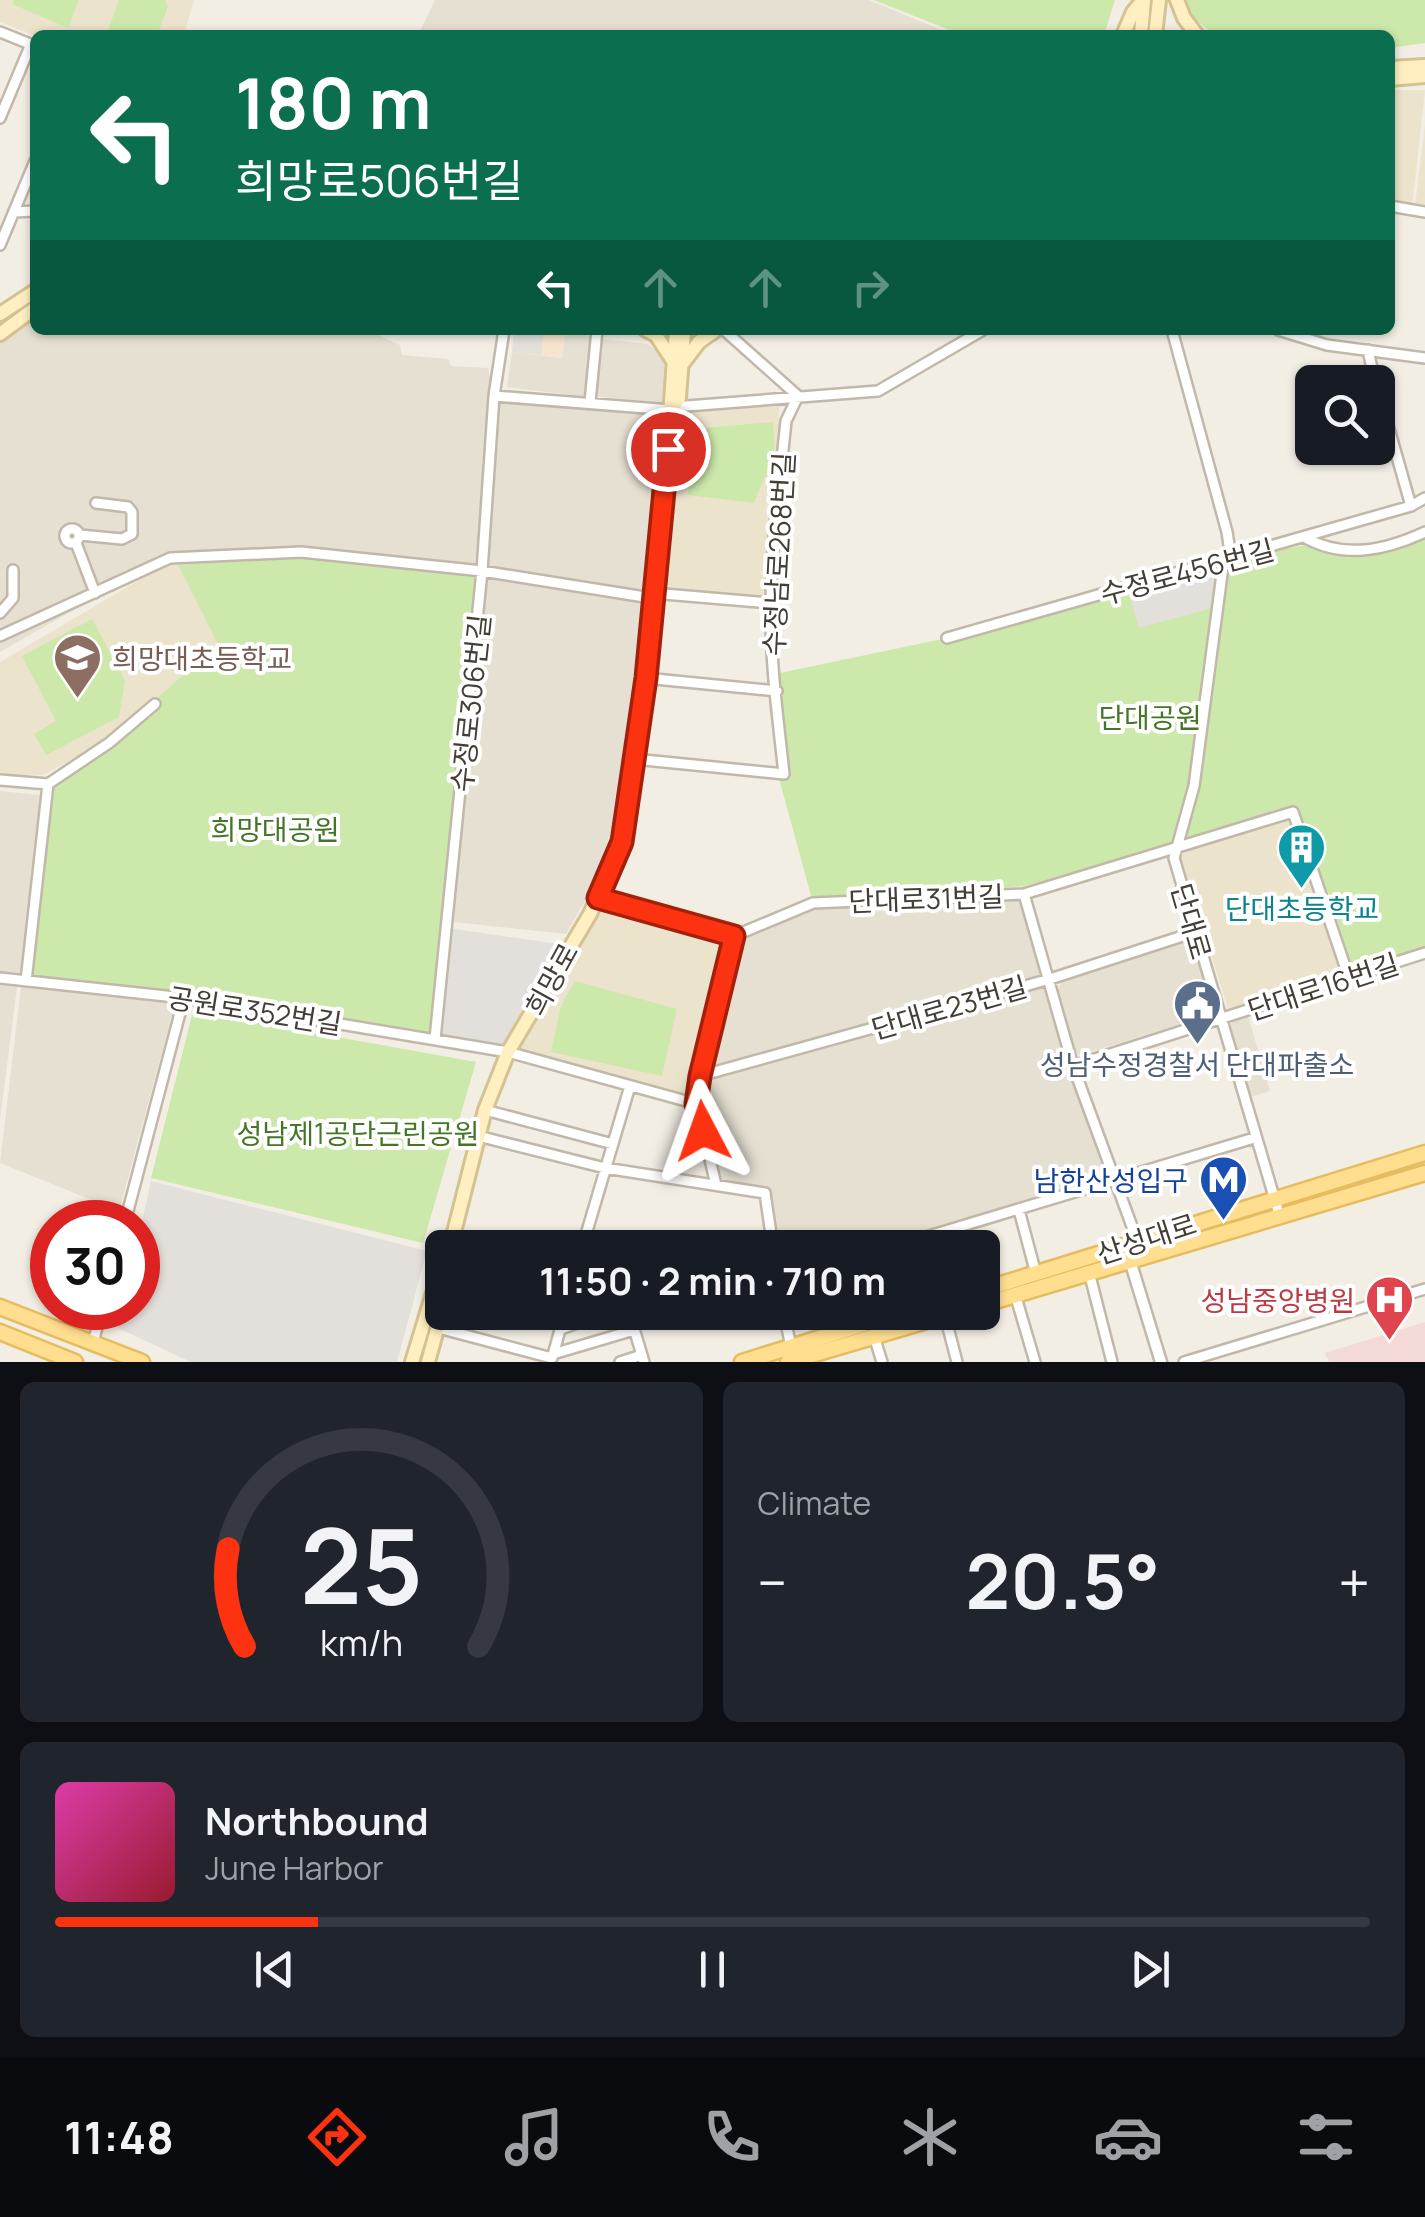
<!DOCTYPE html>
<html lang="en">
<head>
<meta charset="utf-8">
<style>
	:root { --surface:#171b24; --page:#20242c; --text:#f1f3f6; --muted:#9ea1a6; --line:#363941; --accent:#fd3210 }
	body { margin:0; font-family:Manrope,"Noto Sans KR",sans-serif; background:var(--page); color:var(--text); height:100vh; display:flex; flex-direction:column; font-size:38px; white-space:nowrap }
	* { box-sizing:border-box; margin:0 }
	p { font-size:32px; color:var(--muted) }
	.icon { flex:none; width:55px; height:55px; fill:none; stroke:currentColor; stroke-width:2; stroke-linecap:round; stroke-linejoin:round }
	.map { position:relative; height:1362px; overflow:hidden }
	.details { display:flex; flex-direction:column; gap:20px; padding:20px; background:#0d0f14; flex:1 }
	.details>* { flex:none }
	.hud { position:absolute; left:30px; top:30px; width:1365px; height:305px; border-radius:15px; box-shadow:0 2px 8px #0004; background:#0b6e4f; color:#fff; overflow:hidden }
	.fabs { position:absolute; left:1295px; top:365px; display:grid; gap:20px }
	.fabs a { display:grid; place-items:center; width:100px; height:100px; border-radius:15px; background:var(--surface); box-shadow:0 2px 8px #0004; font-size:50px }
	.speed { position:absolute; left:30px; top:1200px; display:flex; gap:20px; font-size:50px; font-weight:700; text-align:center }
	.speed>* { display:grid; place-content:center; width:130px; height:130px; border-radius:50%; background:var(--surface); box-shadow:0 2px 8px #0004; line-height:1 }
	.speed .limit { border:15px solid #d22; background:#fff; color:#111 }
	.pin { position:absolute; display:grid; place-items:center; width:85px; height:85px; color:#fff; margin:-42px; border:5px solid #fff; border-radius:50%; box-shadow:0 2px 10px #0007 }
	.me { position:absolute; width:110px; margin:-55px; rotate:356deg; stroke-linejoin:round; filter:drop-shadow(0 0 8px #0008) }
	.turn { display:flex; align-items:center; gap:35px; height:210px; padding:0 40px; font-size:45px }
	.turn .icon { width:130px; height:130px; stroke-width:2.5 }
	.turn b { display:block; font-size:70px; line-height:85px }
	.lanes { display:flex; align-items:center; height:95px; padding:0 40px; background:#0003; justify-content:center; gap:50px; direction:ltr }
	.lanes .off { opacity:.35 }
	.big { font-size:75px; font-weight:700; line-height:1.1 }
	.details .widget { flex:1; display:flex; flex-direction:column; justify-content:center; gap:15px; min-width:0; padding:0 35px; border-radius:15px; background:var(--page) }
	.details .dial { align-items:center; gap:0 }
	.dial svg { height:260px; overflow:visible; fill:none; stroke:var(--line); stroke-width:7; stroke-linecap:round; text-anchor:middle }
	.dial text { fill:var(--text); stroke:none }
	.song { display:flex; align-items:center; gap:30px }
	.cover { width:120px; height:120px; border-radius:15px; background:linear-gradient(135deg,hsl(320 70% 55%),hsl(350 70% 35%)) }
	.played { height:10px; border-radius:5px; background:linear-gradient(90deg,var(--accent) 20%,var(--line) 20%) }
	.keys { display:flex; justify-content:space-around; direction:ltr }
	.heat { display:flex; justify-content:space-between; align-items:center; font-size:55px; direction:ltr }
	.details .tiles { flex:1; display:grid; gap:20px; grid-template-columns:1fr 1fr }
	.widget:last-child { grid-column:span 2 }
	.trip { position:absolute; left:425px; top:1230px; width:575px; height:100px; border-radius:15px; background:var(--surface); box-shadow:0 2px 8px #0004; font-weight:700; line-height:100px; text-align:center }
	.menu { display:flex; height:160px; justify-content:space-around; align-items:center; background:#090b0e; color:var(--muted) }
	.menu .icon { width:70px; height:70px }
	.menu .selected { color:var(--accent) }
	.menu b { font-size:45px; color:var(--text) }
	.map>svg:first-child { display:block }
</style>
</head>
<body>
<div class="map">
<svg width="1425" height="1362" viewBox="0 0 1425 1362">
	<rect width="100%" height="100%" fill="#f2eee4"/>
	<!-- residential -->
	<path fill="#e6e0d2" d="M435,0H869L954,35H418Z
		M35,318V330H376V334L400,345L402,355L448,359L451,366L488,368L494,396L665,413L629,747L611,855L566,934L454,922L475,577L297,548L161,560L0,652V343Z
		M565,331L594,337L587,397L507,387L512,352L562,358Z
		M600,339L648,344L664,358V404L593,396Z
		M0,791L40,795L20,973L0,971Z
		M1024,894L1073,1066L1116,1180L889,1247H776L767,1191L717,1180L697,1104L734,936L813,903Z
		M1187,942L1194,945L1213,1006L1207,1016L1080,1055L1074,1052L1057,991L1062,981Z
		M0,985L17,987L0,1120Z
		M21,987L175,1004L119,1211L0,1163Z
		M1248,1016L1270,1091L1251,1097L1247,1094L1229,1027L1234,1020Z"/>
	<!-- commercial -->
	<path fill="#f5e4ce" d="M514,330L565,331L562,358L512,352Z"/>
	<!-- education -->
	<path fill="#ece3cd" d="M0,0H194L184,35L35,36L0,22Z
		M1390,90H1425L1412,207L1390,202Z
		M1425,124V208L1415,206Z
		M780,399L772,525L763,598L658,592L675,412Z
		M168,563L178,565L219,644L111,738L43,775L0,776V662Z
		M1288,816L1341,976L1228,1009L1178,849Z
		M606,902L734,936L693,1098L517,1053L526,1025L573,948Z"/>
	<!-- medical -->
	<path fill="#f3dad6" d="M1425,1322V1362H1329L1325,1353Z"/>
	<!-- green -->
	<path fill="#cde8ab" d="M14,0H79L68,28L12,4Z
		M119,0H165L168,7L157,35H106Z
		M874,0H1115L1104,35H962Z
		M1185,0H1425V43L1390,48V35H1214L1190,15Z
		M773,422L776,472L764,478L754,503L688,495L695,429Z
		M1425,532V951L1350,971L1295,809L1177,848L1024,886L813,903L780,782L775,674L947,638L1231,558L1319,543L1347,552Z
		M289,557L476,577L470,672L433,1036L28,979L49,787L111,739L218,644L178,565Z
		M92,619L125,680L119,717L46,755L34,734L56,721L22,656Z
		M575,981L677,1009L662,1076L551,1052L561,1006Z
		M193,1011L476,1062L423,1243L151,1178Z"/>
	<!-- parking -->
	<path fill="#e3e0dc" d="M514,330H544L541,355L512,352Z
		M1211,567L1217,570L1212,608L1139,628L1128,591Z
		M448,928L565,945L507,1047L435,1039Z
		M151,1181L427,1251L397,1362H191L118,1328L122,1308H138V1239Z"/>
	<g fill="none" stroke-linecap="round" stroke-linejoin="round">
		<defs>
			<path id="minor" d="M0,32L35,46
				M0,118L31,44
				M1390,206L1425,212
				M14,212L35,211
				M0,245L35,161
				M504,330L494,396L482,571L651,598
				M1172,330L1227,532L1231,558
				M1278,330L1327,345L1425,358
				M1368,350L1375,382
				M1378,390L1411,506
				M494,396L671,410
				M590,402L597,330
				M674,407L878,391L983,330
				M65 536a7 7 0 1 1 14 0a7 7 0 1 1-14 0Z
				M80,535L122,539L132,534V512L128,507L96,503
				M1304,537C1344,560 1386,550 1425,532
				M76,543L95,593
				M1224,559L1194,786L1174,858L1280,1217
				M652,593L770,603
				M0,613L13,598V570
				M0,636L170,558L301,552L482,571L435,1039
				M947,638L1411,506L1425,498
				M645,678L777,691
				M634,759L784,774C778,718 770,662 771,605C771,544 780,481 786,421L798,396L724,330
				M0,780L48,784L109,743L155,704
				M1024,894L1073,1066L1137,1240
				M598,898L734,936L697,1104L716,1185
				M734,936L813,903L1024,894L1293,812L1349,978
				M0,978L184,998L508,1052L697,1104
				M26,981L48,784
				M1073,1066L1425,953
				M700,1076L1050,979L1195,932
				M485,1110L613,1144
				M478,1136L605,1168L765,1193L773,1248
				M1019,1210L1036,1274
				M125,1222L184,998
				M582,1248L630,1086
				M724,1248L772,1244
				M889,1248L1254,1138
				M1089,1272L1112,1362
				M1015,1294L1035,1362
				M629,1312L644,1362
				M784,1312L791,1348
				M945,1316L957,1362
				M438,1328L552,1358
				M561,1329L608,1312
				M874,1336L882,1362
				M93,1343L102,1308
				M553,1354L634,1330
				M553,1355L565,1312
				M620,1362L642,1355
				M1184,1362L1425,1289"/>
			<path id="tertiary" d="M1125,1244L1161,1362"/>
			<path id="secondary" d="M1177,0L1184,18L1197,35
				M1123,35L1133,12L1143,0
				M1141,35L1144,0
				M1155,35L1159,0
				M1390,68L1425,66
				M1390,79L1425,76
				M0,314L35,291
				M646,330L656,335L673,361
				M0,334L35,308
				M683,363L699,342L716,330
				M673,408L679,398L684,330
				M450,1248L485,1110L508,1052L590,914L621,842L645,678L665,487L676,330
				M412,1362L433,1293L442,1279
				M428,1362L442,1311"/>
			<path id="primary" d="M982,1290L1425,1153
				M982,1305L1425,1173
				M0,1307L142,1362
				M0,1332L75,1362
				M742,1362L903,1312
				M788,1362L957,1312"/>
		</defs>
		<!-- minor casing -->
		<use href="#minor" stroke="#c1b8a9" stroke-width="14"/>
		<!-- tertiary casing -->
		<use href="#tertiary" stroke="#c1b8a9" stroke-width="15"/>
		<!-- secondary casing -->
		<use href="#secondary" stroke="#d3c292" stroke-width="18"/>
		<!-- primary casing -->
		<use href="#primary" stroke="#e5bc5f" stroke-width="19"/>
		<!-- minor -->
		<use href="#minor" stroke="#fff" stroke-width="9"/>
		<!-- tertiary -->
		<use href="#tertiary" stroke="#fff" stroke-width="10"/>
		<!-- secondary -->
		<use href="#secondary" stroke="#ffefc1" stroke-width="12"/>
		<!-- primary -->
		<use href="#primary" stroke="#ffde90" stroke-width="14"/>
	</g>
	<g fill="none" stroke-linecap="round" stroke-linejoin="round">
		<defs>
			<path id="route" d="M668,449L646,678L622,842L598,898L734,936L700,1076L696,1104L703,1131"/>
		</defs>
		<!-- route casing -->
		<use href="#route" stroke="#a4200a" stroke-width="25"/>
		<!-- route -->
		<use href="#route" stroke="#fd3210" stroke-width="18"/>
	</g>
	<!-- icons -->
	<defs>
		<symbol id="school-pin" viewBox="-11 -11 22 30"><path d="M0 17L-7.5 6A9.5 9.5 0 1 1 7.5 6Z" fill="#8d6e63" stroke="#fff"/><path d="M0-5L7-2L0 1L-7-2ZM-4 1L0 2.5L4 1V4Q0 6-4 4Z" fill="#fff"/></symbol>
		<symbol id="building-pin" viewBox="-11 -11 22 30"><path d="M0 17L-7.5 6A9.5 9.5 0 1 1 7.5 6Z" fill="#0f9aa8" stroke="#fff"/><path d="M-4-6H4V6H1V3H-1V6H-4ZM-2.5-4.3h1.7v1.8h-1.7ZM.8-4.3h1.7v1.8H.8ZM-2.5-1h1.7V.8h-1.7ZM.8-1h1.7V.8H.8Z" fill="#fff"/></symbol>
		<symbol id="civic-pin" viewBox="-11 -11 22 30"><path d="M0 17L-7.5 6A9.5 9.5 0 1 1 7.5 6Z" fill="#5c6f8a" stroke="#fff"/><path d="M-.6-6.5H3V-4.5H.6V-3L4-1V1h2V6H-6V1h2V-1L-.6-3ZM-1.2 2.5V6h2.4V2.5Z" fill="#fff"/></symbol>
		<symbol id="metro-pin" viewBox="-11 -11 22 30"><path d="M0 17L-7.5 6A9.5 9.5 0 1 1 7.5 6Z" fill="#1a4fb4" stroke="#fff"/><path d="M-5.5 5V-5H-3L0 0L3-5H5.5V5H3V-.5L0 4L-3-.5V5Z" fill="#fff"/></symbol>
		<symbol id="hospital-pin" viewBox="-11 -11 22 30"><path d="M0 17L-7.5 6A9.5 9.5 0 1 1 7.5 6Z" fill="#e0444e" stroke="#fff"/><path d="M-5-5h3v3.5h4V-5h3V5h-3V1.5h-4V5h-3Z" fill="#fff"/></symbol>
	</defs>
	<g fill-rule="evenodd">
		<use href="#school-pin" x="50" y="630" width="55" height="75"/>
		<use href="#building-pin" x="1274" y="820" width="55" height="75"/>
		<use href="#civic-pin" x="1170" y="976" width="55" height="75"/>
		<use href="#metro-pin" x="1196" y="1152" width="55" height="75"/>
		<use href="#hospital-pin" x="1362" y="1272" width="55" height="75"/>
	</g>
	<g text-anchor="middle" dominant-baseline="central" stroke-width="8" stroke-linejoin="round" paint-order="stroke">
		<!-- street labels -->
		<g font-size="28" fill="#443e34" stroke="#fff">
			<text transform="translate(778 554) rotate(-87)">수정남로268번길</text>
			<text transform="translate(1187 571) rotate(-15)">수정로456번길</text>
			<text transform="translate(470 703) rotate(-84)">수정로306번길</text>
			<text transform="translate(926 898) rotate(-2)">단대로31번길</text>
			<text transform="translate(1192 921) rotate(74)">단대로</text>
			<text transform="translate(551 979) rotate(-61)">희망로</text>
			<text transform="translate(1323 986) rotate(-18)">단대로16번길</text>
			<text transform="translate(949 1007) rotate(-16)">단대로23번길</text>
			<text transform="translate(255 1010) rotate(9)">공원로352번길</text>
			<text transform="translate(1146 1238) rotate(-18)">산성대로</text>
		</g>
		<!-- education labels -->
		<g font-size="28" fill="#785e54" stroke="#fff" text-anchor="start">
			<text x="112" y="658">희망대초등학교</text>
		</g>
		<!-- park labels -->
		<g font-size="28" fill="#457627" stroke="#fff">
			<text x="1150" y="717">단대공원</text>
			<text x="275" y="829">희망대공원</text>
			<text x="358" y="1133">성남제1공단근린공원</text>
		</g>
		<!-- culture labels -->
		<g font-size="28" fill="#0d838f" stroke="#fff">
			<text x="1302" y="908">단대초등학교</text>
		</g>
		<!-- service labels -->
		<g font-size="28" fill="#4e5e75" stroke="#fff">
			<text x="1197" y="1064">성남수정경찰서 단대파출소</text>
		</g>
		<!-- transit labels -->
		<g font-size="28" fill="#164399" stroke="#fff" text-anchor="end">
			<text x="1188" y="1180">남한산성입구</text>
		</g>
		<!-- health labels -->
		<g font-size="28" fill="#be3a42" stroke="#fff" text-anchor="end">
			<text x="1355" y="1300">성남중앙병원</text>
		</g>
	</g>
</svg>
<div class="fabs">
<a><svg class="icon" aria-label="search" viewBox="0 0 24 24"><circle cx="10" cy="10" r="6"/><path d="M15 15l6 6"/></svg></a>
</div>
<div class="speed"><div class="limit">30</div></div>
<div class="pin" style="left:668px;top:449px;background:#d93025"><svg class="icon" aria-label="arrive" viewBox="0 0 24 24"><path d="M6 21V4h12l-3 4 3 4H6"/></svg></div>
<svg class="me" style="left:703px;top:1131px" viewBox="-20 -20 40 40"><path d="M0-17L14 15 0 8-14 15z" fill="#fd3210" stroke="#fff" stroke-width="4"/></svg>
<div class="trip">11:50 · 2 min · 710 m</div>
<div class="hud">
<div class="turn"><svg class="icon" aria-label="left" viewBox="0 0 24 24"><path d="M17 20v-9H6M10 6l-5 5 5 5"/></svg><div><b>180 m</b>희망로506번길</div></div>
<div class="lanes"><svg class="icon" aria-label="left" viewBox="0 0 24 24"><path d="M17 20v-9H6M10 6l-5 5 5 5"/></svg><svg class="icon off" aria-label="ahead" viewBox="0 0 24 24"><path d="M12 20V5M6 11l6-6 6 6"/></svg><svg class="icon off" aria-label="ahead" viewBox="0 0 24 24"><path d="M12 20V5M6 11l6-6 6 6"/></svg><svg class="icon off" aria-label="right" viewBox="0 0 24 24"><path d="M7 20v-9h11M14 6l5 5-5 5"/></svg></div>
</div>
</div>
<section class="details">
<div class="tiles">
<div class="widget dial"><svg viewBox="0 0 100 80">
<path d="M14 69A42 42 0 1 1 86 69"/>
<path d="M14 69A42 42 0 0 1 9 39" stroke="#fd3210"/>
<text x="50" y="56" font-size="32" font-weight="700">25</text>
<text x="50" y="72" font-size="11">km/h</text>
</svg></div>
<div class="widget"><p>Climate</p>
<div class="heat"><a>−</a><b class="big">20.5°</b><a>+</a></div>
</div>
<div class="widget">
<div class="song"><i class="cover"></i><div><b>Northbound</b><p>June Harbor</p></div></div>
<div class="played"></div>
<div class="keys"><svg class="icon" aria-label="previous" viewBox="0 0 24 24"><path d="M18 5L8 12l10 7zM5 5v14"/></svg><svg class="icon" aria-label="pause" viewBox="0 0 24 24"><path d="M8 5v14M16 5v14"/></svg><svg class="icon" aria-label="next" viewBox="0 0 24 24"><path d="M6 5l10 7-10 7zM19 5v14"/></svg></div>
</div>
</div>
</section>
<nav class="menu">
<b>11:48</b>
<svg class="icon selected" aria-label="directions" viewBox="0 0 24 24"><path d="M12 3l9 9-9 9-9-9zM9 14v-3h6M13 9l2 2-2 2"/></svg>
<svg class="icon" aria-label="music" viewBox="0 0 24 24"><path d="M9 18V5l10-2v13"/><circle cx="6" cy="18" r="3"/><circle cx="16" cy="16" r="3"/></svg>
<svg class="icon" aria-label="phone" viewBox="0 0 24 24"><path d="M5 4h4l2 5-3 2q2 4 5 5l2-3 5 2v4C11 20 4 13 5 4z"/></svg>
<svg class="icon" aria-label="climate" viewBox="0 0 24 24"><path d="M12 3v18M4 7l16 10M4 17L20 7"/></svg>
<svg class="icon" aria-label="car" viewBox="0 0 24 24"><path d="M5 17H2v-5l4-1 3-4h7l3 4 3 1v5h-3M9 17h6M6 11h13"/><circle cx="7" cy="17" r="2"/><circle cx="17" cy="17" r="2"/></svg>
<svg class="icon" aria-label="filters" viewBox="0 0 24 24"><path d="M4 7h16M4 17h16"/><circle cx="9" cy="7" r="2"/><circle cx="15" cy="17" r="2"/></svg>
</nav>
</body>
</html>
